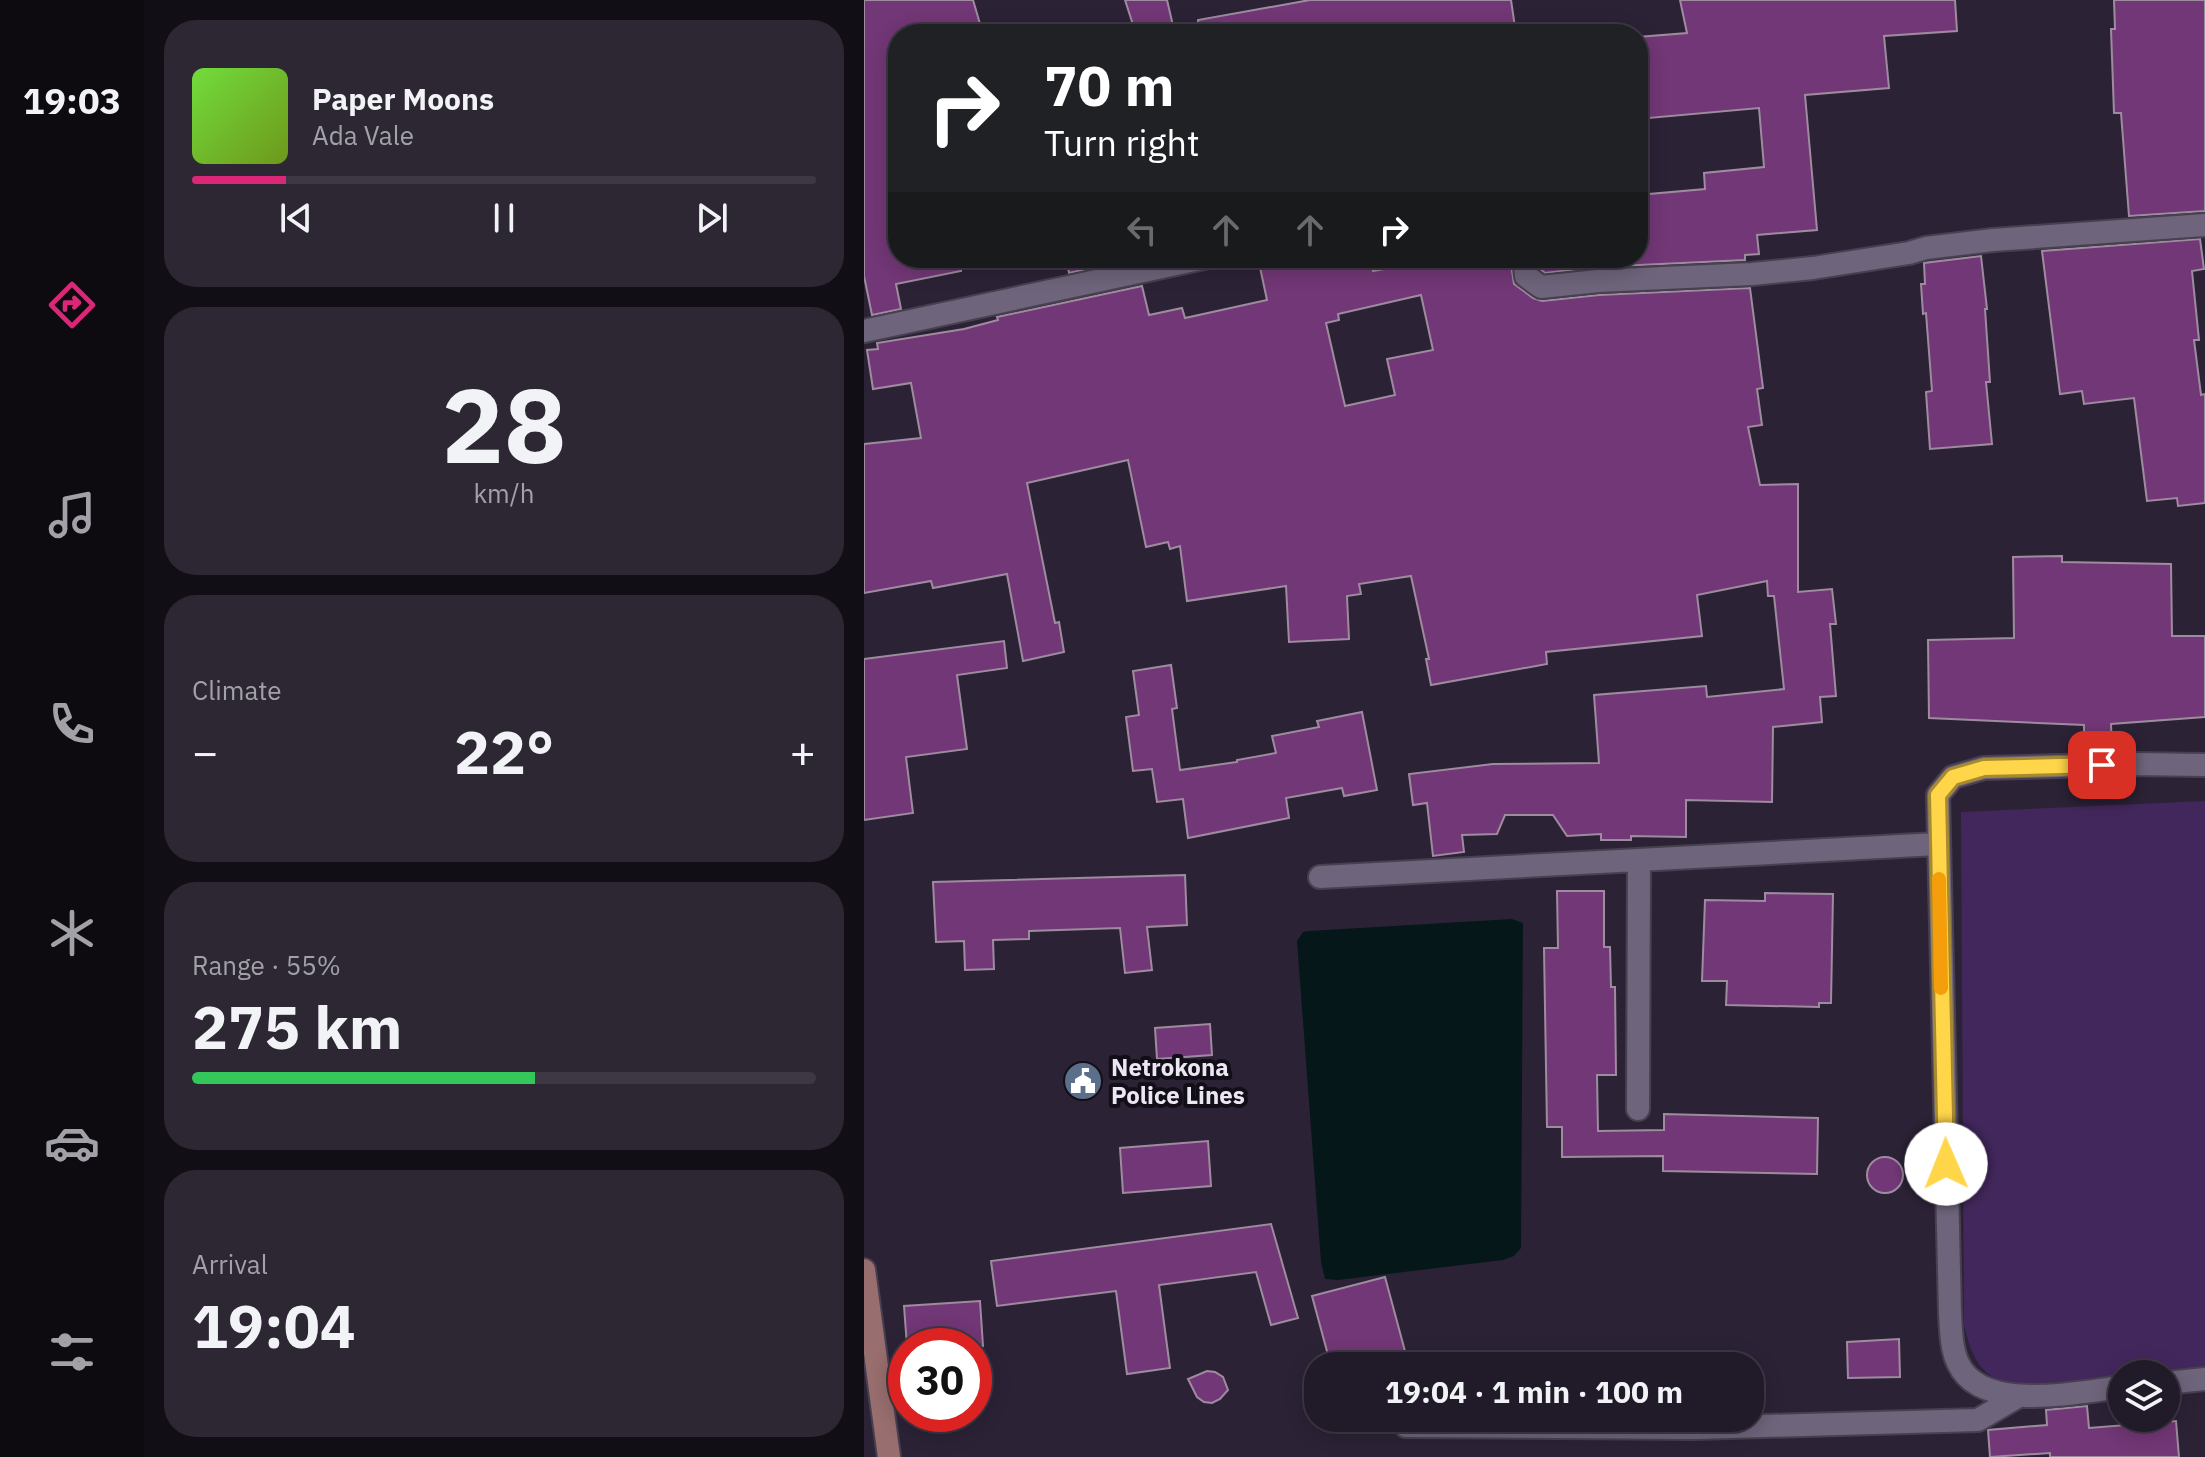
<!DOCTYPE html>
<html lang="en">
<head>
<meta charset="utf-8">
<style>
	:root { --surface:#211a28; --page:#2d2734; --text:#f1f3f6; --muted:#a2a1a8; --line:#3e3845; --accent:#db2777 }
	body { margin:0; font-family:"IBM Plex Sans",sans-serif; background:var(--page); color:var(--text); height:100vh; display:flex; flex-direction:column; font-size:30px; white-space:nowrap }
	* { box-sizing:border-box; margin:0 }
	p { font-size:26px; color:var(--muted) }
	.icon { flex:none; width:44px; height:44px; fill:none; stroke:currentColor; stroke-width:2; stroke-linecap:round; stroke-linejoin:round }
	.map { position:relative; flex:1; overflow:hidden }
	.drawer { display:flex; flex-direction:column; gap:20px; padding:20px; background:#120e16; width:720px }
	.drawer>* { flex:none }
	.hud { position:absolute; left:24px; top:24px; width:760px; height:244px; border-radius:32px; box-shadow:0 4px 20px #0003,0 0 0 2px var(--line); background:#202124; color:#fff; overflow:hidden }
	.controls { position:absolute; left:1244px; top:1360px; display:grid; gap:16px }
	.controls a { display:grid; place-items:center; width:72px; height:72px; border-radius:50%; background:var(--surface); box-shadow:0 4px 20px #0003,0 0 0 2px var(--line); font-size:40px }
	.speed { position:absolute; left:24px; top:1328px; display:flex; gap:16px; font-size:40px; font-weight:700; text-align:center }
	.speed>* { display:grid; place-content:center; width:104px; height:104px; border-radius:50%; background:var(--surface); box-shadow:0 4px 20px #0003,0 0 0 2px var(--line); line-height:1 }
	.speed .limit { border:12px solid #d22; background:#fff; color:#111 }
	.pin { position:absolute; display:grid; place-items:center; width:68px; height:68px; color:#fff; margin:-34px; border-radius:16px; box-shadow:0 4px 12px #0006 }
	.me { position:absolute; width:88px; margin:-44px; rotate:359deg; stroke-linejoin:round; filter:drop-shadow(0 0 6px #0008) }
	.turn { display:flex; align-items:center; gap:28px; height:168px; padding:0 24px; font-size:36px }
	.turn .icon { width:104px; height:104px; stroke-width:2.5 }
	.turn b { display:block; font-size:56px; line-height:68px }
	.lanes { display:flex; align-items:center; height:76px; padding:0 24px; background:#0003; justify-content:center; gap:40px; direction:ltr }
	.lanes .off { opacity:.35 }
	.big { font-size:60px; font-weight:700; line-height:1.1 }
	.drawer .widget { flex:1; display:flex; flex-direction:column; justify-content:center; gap:12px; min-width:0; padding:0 28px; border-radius:32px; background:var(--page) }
	.drawer .dial { align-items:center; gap:0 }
	.dial b { font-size:104px; line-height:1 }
	.song { display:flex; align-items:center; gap:24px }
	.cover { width:96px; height:96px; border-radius:12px; background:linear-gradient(135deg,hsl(100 70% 55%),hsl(80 70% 35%)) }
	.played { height:8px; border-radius:4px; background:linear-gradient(90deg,var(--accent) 15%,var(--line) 15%) }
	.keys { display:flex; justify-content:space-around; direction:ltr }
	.heat { display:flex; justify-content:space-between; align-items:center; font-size:44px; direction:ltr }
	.charge { height:12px; border-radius:6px; background:linear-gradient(90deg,#34c759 55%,var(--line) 0) }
	.trip { position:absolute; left:440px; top:1352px; width:460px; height:80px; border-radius:32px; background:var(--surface); box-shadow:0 4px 20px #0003,0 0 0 2px var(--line); font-weight:700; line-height:80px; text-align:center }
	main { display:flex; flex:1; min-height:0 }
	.tabs { display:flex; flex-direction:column; width:144px; justify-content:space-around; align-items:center; background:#0d0a10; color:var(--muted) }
	.tabs .icon { width:56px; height:56px }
	.tabs .on { color:var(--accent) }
	.tabs b { font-size:36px; color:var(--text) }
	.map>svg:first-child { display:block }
</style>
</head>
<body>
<main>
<nav class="tabs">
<b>19:03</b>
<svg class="icon on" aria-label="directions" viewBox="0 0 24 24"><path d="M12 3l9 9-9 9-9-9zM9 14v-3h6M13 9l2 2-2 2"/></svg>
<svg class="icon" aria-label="music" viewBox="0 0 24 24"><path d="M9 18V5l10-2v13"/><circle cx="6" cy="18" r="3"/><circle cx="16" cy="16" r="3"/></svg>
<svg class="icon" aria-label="phone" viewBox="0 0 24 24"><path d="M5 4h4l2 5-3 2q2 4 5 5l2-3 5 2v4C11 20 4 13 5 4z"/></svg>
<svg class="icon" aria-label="climate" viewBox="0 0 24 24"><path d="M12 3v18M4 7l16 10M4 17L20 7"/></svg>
<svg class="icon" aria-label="car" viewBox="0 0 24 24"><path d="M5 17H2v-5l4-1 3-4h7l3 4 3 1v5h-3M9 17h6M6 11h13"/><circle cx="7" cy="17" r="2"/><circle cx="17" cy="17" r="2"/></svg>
<svg class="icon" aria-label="filters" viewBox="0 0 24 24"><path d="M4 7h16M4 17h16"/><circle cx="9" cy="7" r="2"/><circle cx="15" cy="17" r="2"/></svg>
</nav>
<section class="drawer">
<div class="widget">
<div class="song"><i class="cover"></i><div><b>Paper Moons</b><p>Ada Vale</p></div></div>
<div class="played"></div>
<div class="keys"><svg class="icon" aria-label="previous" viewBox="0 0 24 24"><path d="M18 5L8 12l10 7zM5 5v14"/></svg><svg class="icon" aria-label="pause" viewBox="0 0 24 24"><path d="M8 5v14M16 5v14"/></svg><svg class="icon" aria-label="next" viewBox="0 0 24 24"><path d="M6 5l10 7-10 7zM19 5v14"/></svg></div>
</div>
<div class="widget dial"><b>28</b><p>km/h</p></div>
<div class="widget"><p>Climate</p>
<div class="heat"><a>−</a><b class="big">22°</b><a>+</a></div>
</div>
<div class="widget"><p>Range · 55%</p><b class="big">275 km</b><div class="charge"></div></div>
<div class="widget"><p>Arrival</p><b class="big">19:04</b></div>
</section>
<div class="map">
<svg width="1341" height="1457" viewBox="0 0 1341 1457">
	<rect width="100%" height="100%" fill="#2c2236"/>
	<!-- green -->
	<path fill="#42275c" d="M1341,801V1371L1258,1374V1377C1227,1379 1158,1390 1131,1378C1111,1368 1105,1345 1100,1325L1097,812Z"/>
	<!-- water -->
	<path fill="#061719" d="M648,919L659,923L657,1248L650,1256L639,1260L474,1280L461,1279L457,1262L433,941L439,932L445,931Z"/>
	<!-- building -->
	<path fill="#723776" stroke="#9f8ba0" stroke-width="2" fill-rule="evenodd" d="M0,0H109L119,34H34V258H96L97,271L32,284L37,309L8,315L0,276Z
		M261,0H303L311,34H272Z
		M446,0H647L652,34H335L334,20Z
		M816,0H1091L1093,31L1020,36L1025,88L941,95L953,230L893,235L895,254L881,255V260L733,267L681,273L675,268V263L706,258H774V195L841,189L840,173L900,167L895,108L774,119V37L823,33Z
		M1250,0H1341V211L1265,216L1257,113H1250L1247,29H1251Z
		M1336,239L1340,269L1328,271L1335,340H1330L1337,395L1341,394V503L1314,506L1313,498L1283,501L1270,398L1220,404L1218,391L1196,394L1178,251Z
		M1117,256L1123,309H1121L1126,382H1122L1128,444L1066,449L1062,392L1068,391L1062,313L1059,314L1057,284H1061L1060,263Z
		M202,258H272L205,273Z
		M394,258H506L509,271L577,258H646L650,284L669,298L678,301L735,295L886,288L899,388L893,389L898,425L884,427L896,485L934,484V592L968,589L972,624H966L972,696L956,697L958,722L909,727L908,802L822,800V837L767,836V840H737V834L703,836L689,815H641L633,834L598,835L600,852L569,856L563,803L549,805L545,774L629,764L735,763L730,695L842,686L843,697L920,689L910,596H904L903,581L833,595L838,636L682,652L683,664L567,685L562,659H565L547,576L495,584L497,594L483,596L485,639L425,642L422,586L323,601L316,546L306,549L304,542L282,547L264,460L163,483L191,623L195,622L200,652L159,661L143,574L69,588L67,581L0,593V444L57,438L47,383L9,389L3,350L14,349L13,343L100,329L134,320L133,317L278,286L285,315L318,308L321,318L403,300ZM557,295L569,350L523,359L531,395L481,406L462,323L475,320L474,314Z
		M1198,556V562L1307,564L1308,636H1341V717L1247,724L1248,751H1220V725L1065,718L1064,640L1150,638L1149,557Z
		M140,641L143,668L93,675L103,749L42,757L49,813L0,820V659Z
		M307,665L313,708L308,709L316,770L373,762V760L412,753L408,736L455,727L453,721L498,712L513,790L480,796L478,788L422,798L425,818L324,838L319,799L293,802L288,769L269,771L262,717L275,715L269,671Z
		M321,875L323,925L283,927L288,970L261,973L256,928L165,931V939L129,940L130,969L101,970L100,941L72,942L69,882Z
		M693,891H740V947H746L747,987H751L752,1075H733L734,1131L800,1130V1114L954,1118L953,1174L799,1171V1156L698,1157V1127H683L680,948H694Z
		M901,893L969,894L967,1003H955V1007L862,1005L863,981H838L841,900L901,901Z
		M346,1024L348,1055L293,1059L291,1028Z
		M344,1141L347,1186L259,1193L256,1148Z
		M1003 1175a18 18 0 1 1 36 0a18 18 0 1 1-36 0Z
		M407,1224L434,1318L407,1325L392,1272L295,1285L306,1368L263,1374L252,1291L133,1306L127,1261Z
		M521,1277L545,1366H467L448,1296Z
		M116,1301L119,1346H43L40,1306Z
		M1035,1339L1036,1377L984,1378L983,1342Z
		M343,1371L351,1372L359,1377L364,1390L356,1399L348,1403L340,1402L333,1397L324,1379Z
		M1223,1406L1225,1428L1312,1421L1315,1457H1186V1453L1126,1457L1124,1430L1183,1425L1182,1410Z"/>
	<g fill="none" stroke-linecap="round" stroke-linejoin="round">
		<defs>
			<path id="minor" d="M660,258L662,276L677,287L734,281L888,274L949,268L1045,253L1062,248L1129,240L1341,225
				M0,331L340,258
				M456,877L1073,844
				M774,1109L775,860
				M1302,1383L1341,1379
				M1258,1387C1214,1392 1117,1414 1094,1363C1087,1348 1087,1329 1086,1313L1074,795L1089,777L1120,768L1268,764L1341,765
				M542,1426L830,1428L1114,1420L1153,1397"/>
			<path id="secondary" d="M0,1270L25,1457"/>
		</defs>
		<!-- minor casing -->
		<use href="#minor" stroke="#484050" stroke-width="26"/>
		<!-- secondary casing -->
		<use href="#secondary" stroke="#484050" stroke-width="26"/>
		<!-- minor -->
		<use href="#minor" stroke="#6e647b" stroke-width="22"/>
		<!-- secondary -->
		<use href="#secondary" stroke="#986e6e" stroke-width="22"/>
	</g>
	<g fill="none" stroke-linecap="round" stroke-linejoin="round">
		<defs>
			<path id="route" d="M1082,1164L1074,795L1089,777L1120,768L1238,765"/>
		</defs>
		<!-- route casing -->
		<use href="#route" stroke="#a68a30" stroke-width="20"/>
		<!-- route -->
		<use href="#route" stroke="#ffd54a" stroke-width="14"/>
		<!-- slow -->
		<path stroke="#f59e0b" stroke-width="14" d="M1075,879L1077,988"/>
	</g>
	<!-- icons -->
	<defs>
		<symbol id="civic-disc" viewBox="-11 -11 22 22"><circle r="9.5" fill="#5c6f8a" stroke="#120e17"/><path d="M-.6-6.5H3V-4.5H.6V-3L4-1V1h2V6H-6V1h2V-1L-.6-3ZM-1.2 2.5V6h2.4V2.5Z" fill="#fff"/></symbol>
	</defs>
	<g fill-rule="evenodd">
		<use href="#civic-disc" x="197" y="1059" width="44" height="44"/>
	</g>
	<g text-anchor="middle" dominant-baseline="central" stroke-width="8" stroke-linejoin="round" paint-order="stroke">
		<!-- poi labels -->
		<g font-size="24" font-weight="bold" fill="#ece6f3" stroke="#120e17" text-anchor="start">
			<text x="247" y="1067">Netrokona<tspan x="247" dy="28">Police Lines</tspan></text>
		</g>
	</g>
</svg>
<div class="controls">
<a><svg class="icon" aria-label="layers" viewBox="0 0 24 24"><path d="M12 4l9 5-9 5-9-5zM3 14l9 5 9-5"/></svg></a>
</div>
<div class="speed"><div class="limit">30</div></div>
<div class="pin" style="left:1238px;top:765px;background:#d93025"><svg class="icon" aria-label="arrive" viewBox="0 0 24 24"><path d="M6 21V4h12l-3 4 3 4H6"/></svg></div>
<svg class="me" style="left:1082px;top:1164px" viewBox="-20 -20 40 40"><circle r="19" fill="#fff"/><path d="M0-13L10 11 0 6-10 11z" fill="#ffd54a"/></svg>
<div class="trip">19:04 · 1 min · 100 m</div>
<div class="hud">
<div class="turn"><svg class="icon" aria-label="right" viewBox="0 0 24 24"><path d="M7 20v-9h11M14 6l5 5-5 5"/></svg><div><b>70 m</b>Turn right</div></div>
<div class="lanes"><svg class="icon off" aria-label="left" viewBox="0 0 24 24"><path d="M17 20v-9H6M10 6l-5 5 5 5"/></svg><svg class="icon off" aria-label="ahead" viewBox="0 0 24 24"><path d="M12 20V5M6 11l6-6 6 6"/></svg><svg class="icon off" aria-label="ahead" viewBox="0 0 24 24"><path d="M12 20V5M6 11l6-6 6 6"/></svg><svg class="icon" aria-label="right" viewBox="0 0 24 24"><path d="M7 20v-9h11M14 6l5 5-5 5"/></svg></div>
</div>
</div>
</main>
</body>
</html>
